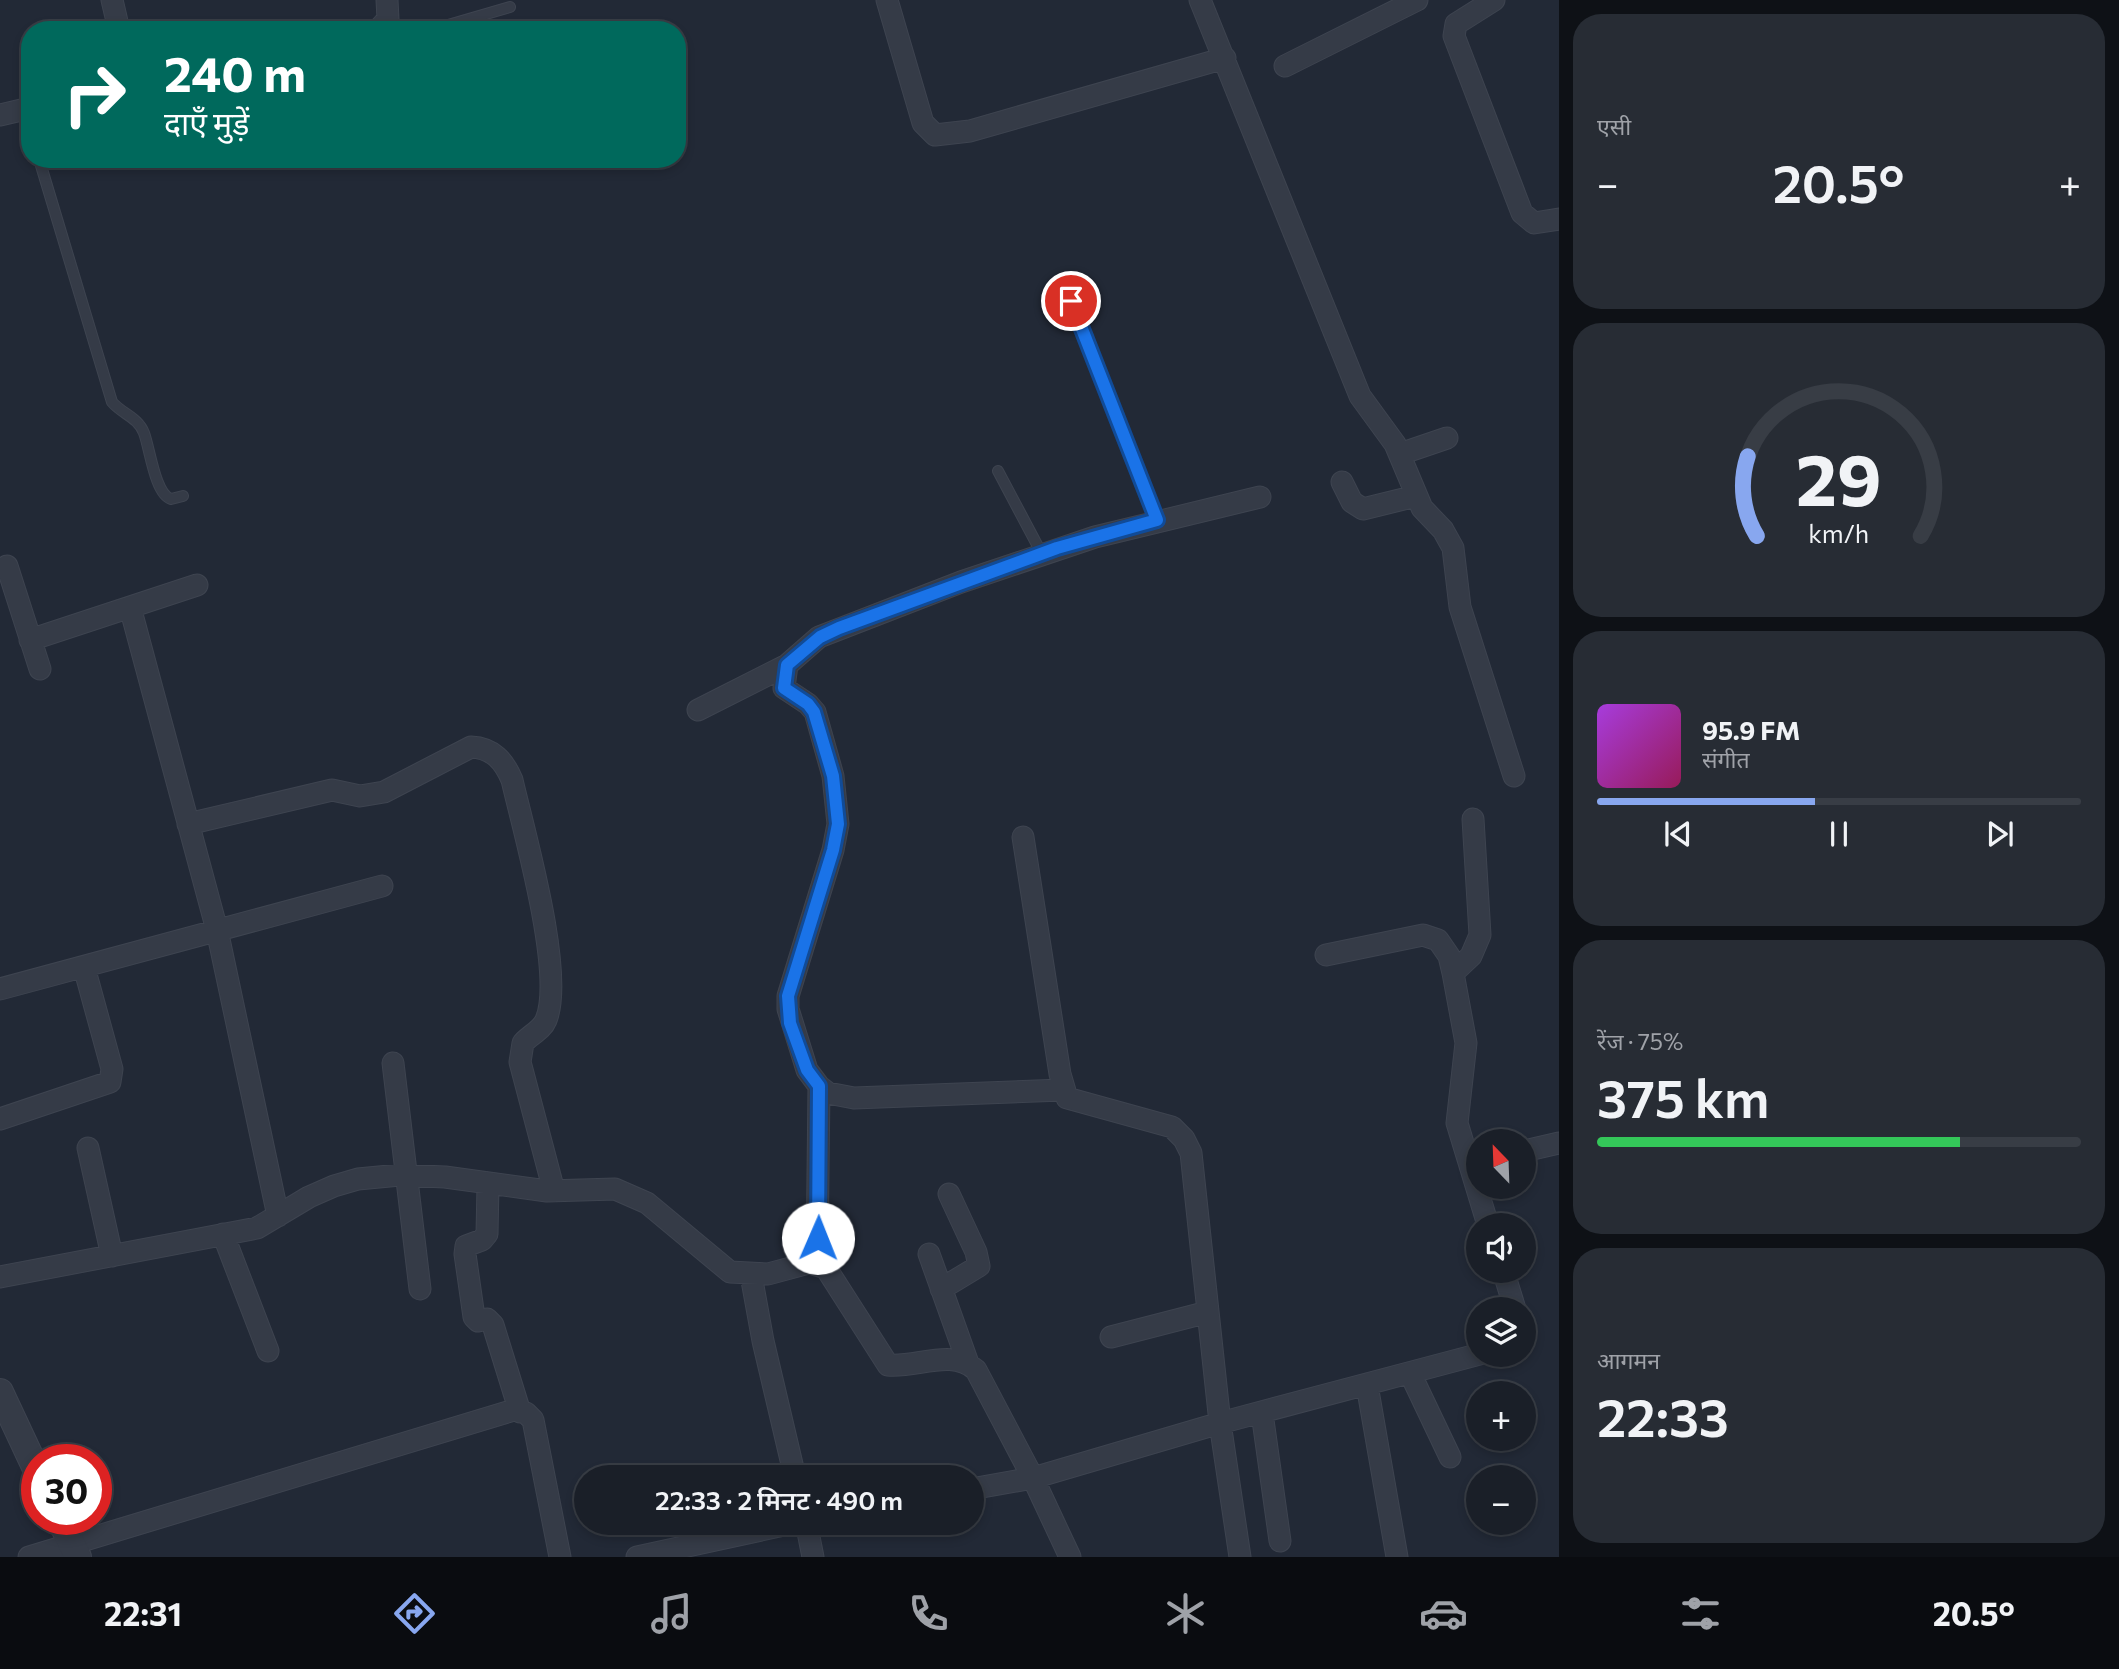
<!DOCTYPE html>
<html lang="hi">
<head>
<meta charset="utf-8">
<style>
	:root { --surface:#1a1f28; --page:#272c34; --text:#f1f3f6; --muted:#9fa2a8; --line:#383d45; --accent:#88a7ef }
	body { margin:0; font-family:Commissioner,"Noto Sans Devanagari",sans-serif; background:var(--page); color:var(--text); height:100vh; display:flex; flex-direction:column; font-size:26px; white-space:nowrap }
	* { box-sizing:border-box; margin:0 }
	p { font-size:23px; color:var(--muted) }
	.icon { flex:none; width:38px; height:38px; fill:none; stroke:currentColor; stroke-width:2; stroke-linecap:round; stroke-linejoin:round }
	.map { position:relative; flex:1; overflow:hidden }
	.sheet { display:flex; flex-direction:column; gap:14px; padding:14px; background:#0e1116; width:560px }
	.sheet>* { flex:none }
	.guide { position:absolute; left:21px; top:21px; width:665px; height:147px; border-radius:28px; box-shadow:0 4px 10px #0003,0 0 0 2px var(--line); background:#00695c; color:#fff; overflow:hidden }
	.needle { width:46px; rotate:337deg }
	.buttons { position:absolute; left:1466px; top:1129px; display:grid; gap:14px }
	.buttons a { display:grid; place-items:center; width:70px; height:70px; border-radius:50%; background:var(--surface); box-shadow:0 4px 10px #0003,0 0 0 2px var(--line); font-size:35px }
	.speed { position:absolute; left:21px; top:1444px; display:flex; gap:14px; font-size:35px; font-weight:700; text-align:center }
	.speed>* { display:grid; place-content:center; width:91px; height:91px; border-radius:50%; background:var(--surface); box-shadow:0 4px 10px #0003,0 0 0 2px var(--line); line-height:1 }
	.speed .limit { border:10px solid #d22; background:#fff; color:#111 }
	.pin { position:absolute; display:grid; place-items:center; width:60px; height:60px; color:#fff; margin:-30px; border:4px solid #fff; border-radius:50%; box-shadow:0 2px 7px #0007 }
	.me { position:absolute; width:77px; margin:-38px; rotate:1deg; stroke-linejoin:round; filter:drop-shadow(0 0 5px #0008) }
	.turn { display:flex; align-items:center; gap:24px; height:147px; padding:0 28px; font-size:32px }
	.turn .icon { width:91px; height:91px; stroke-width:2.5 }
	.turn b { display:block; font-size:49px; line-height:60px }
	.big { font-size:52px; font-weight:600; line-height:1.1 }
	.sheet .tile { flex:1; display:flex; flex-direction:column; justify-content:center; gap:10px; min-width:0; padding:0 24px; border-radius:28px; background:var(--page) }
	.sheet .dial { align-items:center; gap:0 }
	.dial svg { height:182px; overflow:visible; fill:none; stroke:var(--line); stroke-width:7; stroke-linecap:round; text-anchor:middle }
	.dial text { fill:var(--text); stroke:none }
	.song { display:flex; align-items:center; gap:21px }
	.cover { width:84px; height:84px; border-radius:10px; background:linear-gradient(135deg,hsl(280 70% 55%),hsl(330 70% 35%)) }
	.played { height:7px; border-radius:4px; background:linear-gradient(90deg,var(--accent) 45%,var(--line) 45%) }
	.keys { display:flex; justify-content:space-around; direction:ltr }
	.heat { display:flex; justify-content:space-between; align-items:center; font-size:38px; direction:ltr }
	.charge { height:10px; border-radius:5px; background:linear-gradient(90deg,#34c759 75%,var(--line) 0) }
	.trip { position:absolute; left:574px; top:1465px; width:410px; height:70px; border-radius:35px; background:var(--surface); box-shadow:0 4px 10px #0003,0 0 0 2px var(--line); font-weight:600; line-height:70px; text-align:center }
	.tab-bar { display:flex; height:112px; justify-content:space-around; align-items:center; background:#0a0c10; color:var(--muted) }
	.tab-bar .icon { width:49px; height:49px }
	.tab-bar .current { color:var(--accent) }
	.tab-bar b { font-size:32px; color:var(--text) }
	main { display:flex; flex:1; min-height:0 }
	.map>svg:first-child { display:block }
</style>
</head>
<body>
<main>
<div class="map">
<svg width="1559" height="1557" viewBox="0 0 1559 1557">
	<rect width="100%" height="100%" fill="#222936"/>
	<g fill="none" stroke-linecap="round" stroke-linejoin="round">
		<defs>
			<path id="service" d="M431,30L510,7
				M24,110L30,130
				M39,159L112,402C122,414 138,417 144,433C150,449 155,494 171,499L183,496
				M1071,301L1157,520
				M998,471L1042,554"/>
			<path id="minor" d="M112,0L119,30
				M887,0L923,123L935,135L970,131L1225,58
				M1200,0L1360,396L1395,444L1422,508L1443,530L1453,548L1460,607L1514,776
				M1494,0L1456,24L1454,36L1522,213L1534,223L1559,219
				M378,30L388,19L387,0
				M1285,66L1417,0
				M0,115L30,108
				M1400,454L1447,438
				M1342,482L1352,502L1363,509L1416,496
				M7,566L40,669
				M130,607L217,930L278,1216
				M30,640L197,585
				M787,665L784,688L808,704L815,712L833,776L838,824L833,850L788,996V1009L807,1070L819,1086L828,1093L854,1098L1063,1090
				M698,710L787,665L819,637L961,582L1095,537L1260,497
				M188,824L332,790L360,796L384,792L471,747C493,748 504,761 512,780C524,832 565,974 546,1020C542,1030 530,1035 523,1043L520,1062L554,1191
				M1023,837L1060,1074L1067,1098L1172,1127L1184,1139L1191,1153L1220,1423L1240,1557
				M1326,955L1423,935L1438,940L1449,956L1453,973L1466,1043L1457,1123L1488,1225
				M1453,973L1471,956L1480,935L1473,819
				M0,989L382,886
				M393,1063L420,1289
				M0,1119L110,1082L112,1069L84,967
				M88,1148L112,1256
				M1524,1151L1559,1143
				M488,1185L487,1234L482,1240L466,1246L465,1254L474,1317L478,1321L487,1319L493,1325L520,1412
				M223,1234L268,1351
				M929,1254L968,1363
				M817,1264L819,1086
				M1503,1270L1515,1309
				M751,1275L763,1341L795,1477
				M0,1277L257,1228L309,1197L334,1186L358,1179L400,1175L445,1177L547,1191L615,1189L647,1203L730,1272L768,1274L809,1263L826,1268L888,1365C917,1368 952,1348 976,1370L1033,1478L1070,1557
				M941,1289L979,1266L976,1252L949,1194
				M1111,1337L1208,1312
				M1410,1373L1450,1457
				M1367,1385L1397,1557
				M1262,1413L1280,1541
				M971,1489L1033,1478L1220,1423L1480,1354
				M806,1522L813,1557
				M29,1557L514,1410L526,1413L533,1420L560,1557
				M637,1557L798,1522"/>
			<path id="tertiary" d="M0,1392L37,1471
				M60,1519L78,1557"/>
		</defs>
		<!-- service casing -->
		<use href="#service" stroke="#3e4450" stroke-width="12"/>
		<!-- minor casing -->
		<use href="#minor" stroke="#3e4450" stroke-width="23"/>
		<!-- tertiary casing -->
		<use href="#tertiary" stroke="#3e4450" stroke-width="28"/>
		<!-- service -->
		<use href="#service" stroke="#353b47" stroke-width="10"/>
		<!-- minor -->
		<use href="#minor" stroke="#353b47" stroke-width="21"/>
		<!-- tertiary -->
		<use href="#tertiary" stroke="#353b47" stroke-width="26"/>
	</g>
	<g fill="none" stroke-linecap="round" stroke-linejoin="round">
		<defs>
			<path id="route" d="M818,1238L819,1086L807,1070L790,1023L788,996L833,850L838,824L833,776L814,712L808,704L784,688L787,665L820,637L839,628L1057,548L1157,520L1071,301"/>
		</defs>
		<!-- route casing -->
		<use href="#route" stroke="#114b97" stroke-width="18"/>
		<!-- route -->
		<use href="#route" stroke="#1a73e8" stroke-width="12"/>
	</g>
</svg>
<div class="buttons">
<a><svg class="needle" viewBox="-14 -14 28 28"><path d="M0-13l5 13h-10z" fill="#e53935"/><path d="M0 13l5-13h-10z" fill="#9fa2a8"/></svg></a>
<a><svg class="icon" aria-label="sound" viewBox="0 0 24 24"><path d="M4 9h4l5-4v14l-5-4H4zM17 9q2 3 0 6"/></svg></a>
<a><svg class="icon" aria-label="layers" viewBox="0 0 24 24"><path d="M12 4l9 5-9 5-9-5zM3 14l9 5 9-5"/></svg></a>
<a>+</a>
<a>−</a>
</div>
<div class="speed"><div class="limit">30</div></div>
<div class="pin" style="left:1071px;top:301px;background:#d93025"><svg class="icon" aria-label="arrive" viewBox="0 0 24 24"><path d="M6 21V4h12l-3 4 3 4H6"/></svg></div>
<svg class="me" style="left:818px;top:1238px" viewBox="-20 -20 40 40"><circle r="19" fill="#fff"/><path d="M0-13L10 11 0 6-10 11z" fill="#1a73e8"/></svg>
<div class="trip">22:33 · 2 मिनट · 490 m</div>
<div class="guide">
<div class="turn"><svg class="icon" aria-label="right" viewBox="0 0 24 24"><path d="M7 20v-9h11M14 6l5 5-5 5"/></svg><div><b>240 m</b>दाएँ मुड़ें</div></div>
</div>
</div>
<section class="sheet">
<div class="tile"><p>एसी</p>
<div class="heat"><a>−</a><b class="big">20.5°</b><a>+</a></div>
</div>
<div class="tile dial"><svg viewBox="0 0 100 80">
<path d="M14 69A42 42 0 1 1 86 69"/>
<path d="M14 69A42 42 0 0 1 10 34" stroke="#88a7ef"/>
<text x="50" y="56" font-size="32" font-weight="700">29</text>
<text x="50" y="72" font-size="11">km/h</text>
</svg></div>
<div class="tile">
<div class="song"><i class="cover"></i><div><b>95.9 FM</b><p>संगीत</p></div></div>
<div class="played"></div>
<div class="keys"><svg class="icon" aria-label="previous" viewBox="0 0 24 24"><path d="M18 5L8 12l10 7zM5 5v14"/></svg><svg class="icon" aria-label="pause" viewBox="0 0 24 24"><path d="M8 5v14M16 5v14"/></svg><svg class="icon" aria-label="next" viewBox="0 0 24 24"><path d="M6 5l10 7-10 7zM19 5v14"/></svg></div>
</div>
<div class="tile"><p>रेंज · 75%</p><b class="big">375 km</b><div class="charge"></div></div>
<div class="tile"><p>आगमन</p><b class="big">22:33</b></div>
</section>
</main>
<nav class="tab-bar">
<b>22:31</b>
<svg class="icon current" aria-label="directions" viewBox="0 0 24 24"><path d="M12 3l9 9-9 9-9-9zM9 14v-3h6M13 9l2 2-2 2"/></svg>
<svg class="icon" aria-label="music" viewBox="0 0 24 24"><path d="M9 18V5l10-2v13"/><circle cx="6" cy="18" r="3"/><circle cx="16" cy="16" r="3"/></svg>
<svg class="icon" aria-label="phone" viewBox="0 0 24 24"><path d="M5 4h4l2 5-3 2q2 4 5 5l2-3 5 2v4C11 20 4 13 5 4z"/></svg>
<svg class="icon" aria-label="climate" viewBox="0 0 24 24"><path d="M12 3v18M4 7l16 10M4 17L20 7"/></svg>
<svg class="icon" aria-label="car" viewBox="0 0 24 24"><path d="M5 17H2v-5l4-1 3-4h7l3 4 3 1v5h-3M9 17h6M6 11h13"/><circle cx="7" cy="17" r="2"/><circle cx="17" cy="17" r="2"/></svg>
<svg class="icon" aria-label="filters" viewBox="0 0 24 24"><path d="M4 7h16M4 17h16"/><circle cx="9" cy="7" r="2"/><circle cx="15" cy="17" r="2"/></svg>
<b>20.5°</b>
</nav>
</body>
</html>
